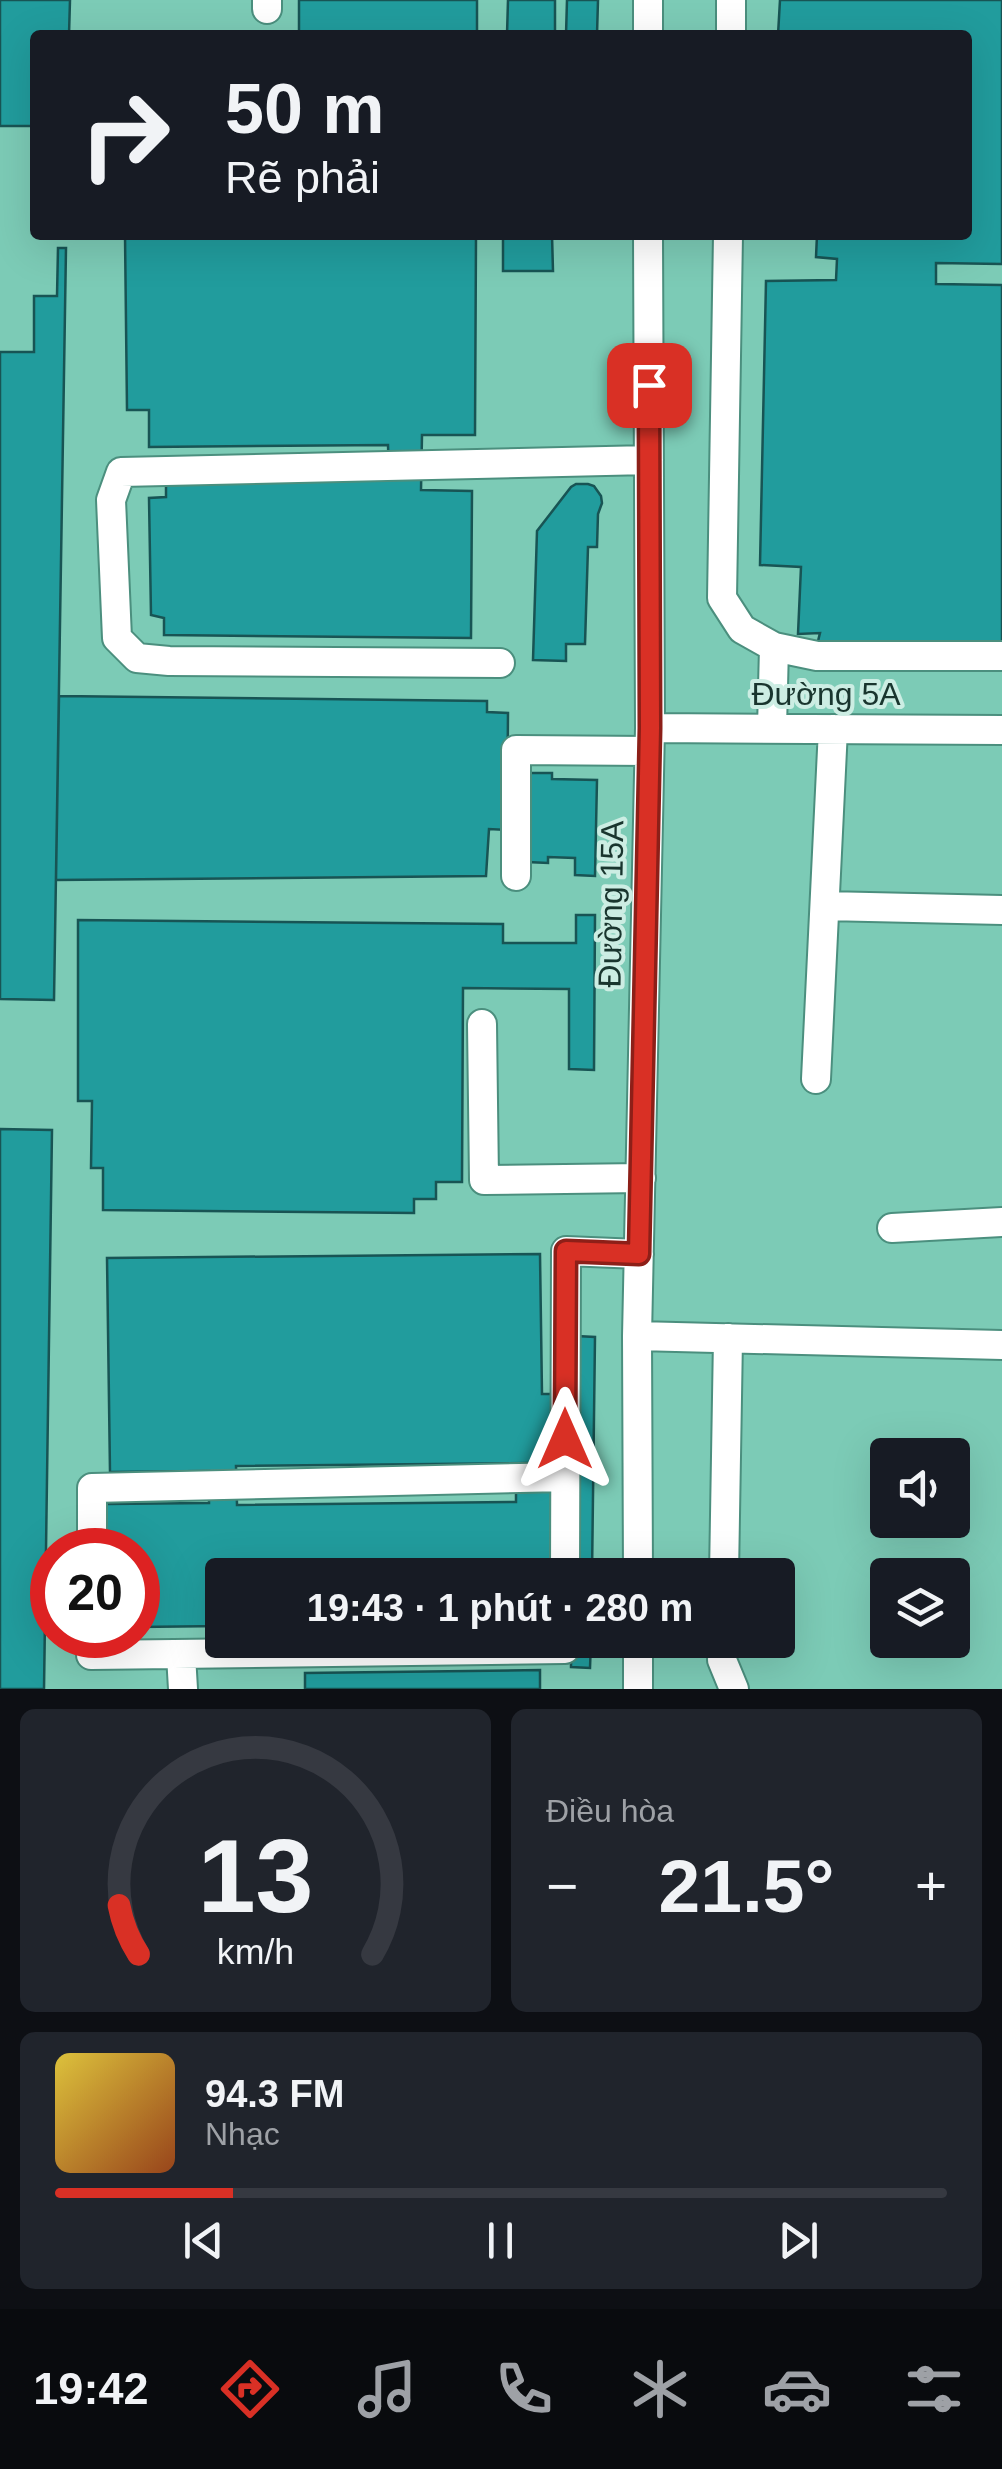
<!DOCTYPE html>
<html lang="vi">
<head>
<meta charset="utf-8">
<style>
	:root { --surface:#171b24; --page:#20242c; --text:#f1f3f6; --muted:#9ea1a6; --line:#363941; --accent:#d93025 }
	body { margin:0; font-family:Arial,sans-serif; background:var(--page); color:var(--text); height:100vh; display:flex; flex-direction:column; font-size:38px; white-space:nowrap }
	* { box-sizing:border-box; margin:0 }
	p { font-size:32px; color:var(--muted) }
	.icon { flex:none; width:55px; height:55px; fill:none; stroke:currentColor; stroke-width:2; stroke-linecap:round; stroke-linejoin:round }
	.map { position:relative; height:1689px; overflow:hidden }
	.side { display:flex; flex-direction:column; gap:20px; padding:20px; background:#0d0f14; flex:1 }
	.side>* { flex:none }
	.top-card { position:absolute; left:30px; top:30px; width:942px; height:210px; border-radius:10px; box-shadow:0 10px 40px #0002; background:#171b24; color:var(--text); overflow:hidden }
	.controls { position:absolute; left:870px; top:1438px; display:grid; gap:20px }
	.controls a { display:grid; place-items:center; width:100px; height:100px; border-radius:10px; background:var(--surface); box-shadow:0 10px 40px #0002; font-size:50px }
	.speed { position:absolute; left:30px; top:1528px; display:flex; gap:20px; font-size:50px; font-weight:700; text-align:center }
	.speed>* { display:grid; place-content:center; width:130px; height:130px; border-radius:50%; background:var(--surface); box-shadow:0 10px 40px #0002; line-height:1 }
	.speed .limit { border:15px solid #d22; background:#fff; color:#111 }
	.pin { position:absolute; display:grid; place-items:center; width:85px; height:85px; color:#fff; margin:-42px; border-radius:20px; box-shadow:0 5px 15px #0006 }
	.me { position:absolute; width:110px; margin:-55px; rotate:0deg; stroke-linejoin:round; filter:drop-shadow(0 0 8px #0008) }
	.turn { display:flex; align-items:center; gap:35px; height:210px; padding:0 30px; font-size:45px }
	.turn .icon { width:130px; height:130px; stroke-width:2.5 }
	.turn b { display:block; font-size:70px; line-height:85px }
	.big { font-size:75px; font-weight:700; line-height:1.1 }
	.side .tile { flex:1; display:flex; flex-direction:column; justify-content:center; gap:15px; min-width:0; padding:0 35px; border-radius:15px; background:var(--page) }
	.side .dial { align-items:center; gap:0 }
	.dial svg { height:260px; overflow:visible; fill:none; stroke:var(--line); stroke-width:7; stroke-linecap:round; text-anchor:middle }
	.dial text { fill:var(--text); stroke:none }
	.song { display:flex; align-items:center; gap:30px }
	.cover { width:120px; height:120px; border-radius:15px; background:linear-gradient(135deg,hsl(50 70% 55%),hsl(20 70% 35%)) }
	.played { height:10px; border-radius:5px; background:linear-gradient(90deg,var(--accent) 20%,var(--line) 20%) }
	.keys { display:flex; justify-content:space-around; direction:ltr }
	.heat { display:flex; justify-content:space-between; align-items:center; font-size:55px; direction:ltr }
	.side .tiles { flex:1; display:grid; gap:20px; grid-template-columns:1fr 1fr }
	.tile:last-child { grid-column:span 2 }
	.trip { position:absolute; left:205px; top:1558px; width:590px; height:100px; border-radius:10px; background:var(--surface); box-shadow:0 10px 40px #0002; font-weight:700; line-height:100px; text-align:center }
	.dock { display:flex; height:160px; justify-content:space-around; align-items:center; background:#090b0e; color:var(--muted) }
	.dock .icon { width:70px; height:70px }
	.dock .on { color:var(--accent) }
	.dock b { font-size:45px; color:var(--text) }
	.map>svg:first-child { display:block }
</style>
</head>
<body>
<div class="map">
<svg width="1002" height="1689" viewBox="0 0 1002 1689">
	<rect width="100%" height="100%" fill="#90d4c2"/>
	<!-- built -->
	<path fill="#7ccbb6" fill-rule="evenodd" d="M0,0H1002V1689H0ZM35,35H968V235H35ZM888,1455H952V1520H888ZM52,1550H138V1635H52ZM222,1575H778V1640H222ZM888,1575H952V1640H888Z"/>
	<!-- building -->
	<path fill="#219c9d" stroke="#185454" stroke-width="2.5" fill-rule="evenodd" d="M0,0H70L69,35H35V126H0Z
		M299,0H477V35H299Z
		M508,0H555V35H507Z
		M567,0H598L597,35H566Z
		M780,0H1002V264L936,263V284L1002,285V644L817,645L820,633L798,634L801,567L760,565L766,281L836,280L837,259L816,257L817,235H968V35H778Z
		M125,235H476L475,435H422L421,490L472,491L471,638L164,635V618L151,615L149,498L166,497V479L389,478L388,445L149,447V410H127Z
		M503,235H552L553,271H503Z
		M58,248H66L54,1000L0,999V352H34V296H57Z
		M576,484H588L594,486L601,496L602,503L598,514L597,547H588L585,644H566V661L533,660L537,531L571,487Z
		M59,696L487,701V712L508,713L507,830L489,829L486,876L56,880Z
		M528,773H552V779L597,780L595,876L575,875V858L548,857V863L527,862Z
		M576,915H595L594,1070L569,1069V989L463,988L462,1182H436V1199H414V1213L103,1210V1168H91L92,1101H78V920L503,924V943H576Z
		M0,1129L52,1130L44,1689H0Z
		M540,1254L542,1394H556L558,1575H222V1626L138,1627V1550H107L106,1504L209,1503V1471L110,1472L107,1258ZM533,1463L534,1488H516V1502L237,1505L236,1466Z
		M576,1336L595,1337L592,1575H572Z
		M571,1640H591L590,1668L571,1667Z
		M540,1670V1689H305V1673Z"/>
	<g fill="none" stroke-linecap="round" stroke-linejoin="round">
		<defs>
			<path id="minor" d="M648,0V35
				M267,9V0
				M731,35V0
				M728,235L722,598L742,629L774,647L817,656H1002
				M500,663L169,661L137,658L117,638L111,500L121,472L649,460
				M650,728L1002,730
				M772,728L774,647
				M516,876V750L649,751
				M825,906L1002,910
				M482,1024L484,1180L641,1178
				M816,1079L833,729
				M892,1228L1002,1222
				M637,1336L1002,1345
				M92,1550V1488L565,1477
				M565,1575L566,1251L639,1254
				M638,1575L637,1336L650,728L648,235
				M724,1575L728,1338
				M91,1635V1655L565,1649V1640
				M638,1640V1689
				M723,1640L722,1660L734,1689
				M181,1655L183,1689"/>
		</defs>
		<!-- minor casing -->
		<use href="#minor" stroke="#4b8f7e" stroke-width="32"/>
		<!-- minor -->
		<use href="#minor" stroke="#fff" stroke-width="28"/>
	</g>
	<g fill="none" stroke-linecap="round" stroke-linejoin="round">
		<defs>
			<path id="route" d="M565,1439L566,1251L639,1254L650,728L649,385"/>
		</defs>
		<!-- route casing -->
		<use href="#route" stroke="#8d1f18" stroke-width="25"/>
		<!-- route -->
		<use href="#route" stroke="#d93025" stroke-width="18"/>
	</g>
	<g text-anchor="middle" dominant-baseline="central" stroke-width="8" stroke-linejoin="round" paint-order="stroke">
		<!-- street labels -->
		<g font-size="32" fill="#19352e" stroke="#ccede3">
			<text x="826" y="694">Đường 5A</text>
			<text transform="translate(611 904) rotate(-89)">Đường 15A</text>
		</g>
	</g>
</svg>
<div class="controls">
<a><svg class="icon" aria-label="sound" viewBox="0 0 24 24"><path d="M4 9h4l5-4v14l-5-4H4zM17 9q2 3 0 6"/></svg></a>
<a><svg class="icon" aria-label="layers" viewBox="0 0 24 24"><path d="M12 4l9 5-9 5-9-5zM3 14l9 5 9-5"/></svg></a>
</div>
<div class="speed"><div class="limit">20</div></div>
<div class="pin" style="left:649px;top:385px;background:#d93025"><svg class="icon" aria-label="arrive" viewBox="0 0 24 24"><path d="M6 21V4h12l-3 4 3 4H6"/></svg></div>
<svg class="me" style="left:565px;top:1439px" viewBox="-20 -20 40 40"><path d="M0-17L14 15 0 8-14 15z" fill="#d93025" stroke="#fff" stroke-width="4"/></svg>
<div class="trip">19:43 · 1 phút · 280 m</div>
<div class="top-card">
<div class="turn"><svg class="icon" aria-label="right" viewBox="0 0 24 24"><path d="M7 20v-9h11M14 6l5 5-5 5"/></svg><div><b>50 m</b>Rẽ phải</div></div>
</div>
</div>
<section class="side">
<div class="tiles">
<div class="tile dial"><svg viewBox="0 0 100 80">
<path d="M14 69A42 42 0 1 1 86 69"/>
<path d="M14 69A42 42 0 0 1 8 54" stroke="#d93025"/>
<text x="50" y="56" font-size="32" font-weight="700">13</text>
<text x="50" y="72" font-size="11">km/h</text>
</svg></div>
<div class="tile"><p>Điều hòa</p>
<div class="heat"><a>−</a><b class="big">21.5°</b><a>+</a></div>
</div>
<div class="tile">
<div class="song"><i class="cover"></i><div><b>94.3 FM</b><p>Nhạc</p></div></div>
<div class="played"></div>
<div class="keys"><svg class="icon" aria-label="previous" viewBox="0 0 24 24"><path d="M18 5L8 12l10 7zM5 5v14"/></svg><svg class="icon" aria-label="pause" viewBox="0 0 24 24"><path d="M8 5v14M16 5v14"/></svg><svg class="icon" aria-label="next" viewBox="0 0 24 24"><path d="M6 5l10 7-10 7zM19 5v14"/></svg></div>
</div>
</div>
</section>
<nav class="dock">
<b>19:42</b>
<svg class="icon on" aria-label="directions" viewBox="0 0 24 24"><path d="M12 3l9 9-9 9-9-9zM9 14v-3h6M13 9l2 2-2 2"/></svg>
<svg class="icon" aria-label="music" viewBox="0 0 24 24"><path d="M9 18V5l10-2v13"/><circle cx="6" cy="18" r="3"/><circle cx="16" cy="16" r="3"/></svg>
<svg class="icon" aria-label="phone" viewBox="0 0 24 24"><path d="M5 4h4l2 5-3 2q2 4 5 5l2-3 5 2v4C11 20 4 13 5 4z"/></svg>
<svg class="icon" aria-label="climate" viewBox="0 0 24 24"><path d="M12 3v18M4 7l16 10M4 17L20 7"/></svg>
<svg class="icon" aria-label="car" viewBox="0 0 24 24"><path d="M5 17H2v-5l4-1 3-4h7l3 4 3 1v5h-3M9 17h6M6 11h13"/><circle cx="7" cy="17" r="2"/><circle cx="17" cy="17" r="2"/></svg>
<svg class="icon" aria-label="filters" viewBox="0 0 24 24"><path d="M4 7h16M4 17h16"/><circle cx="9" cy="7" r="2"/><circle cx="15" cy="17" r="2"/></svg>
</nav>
</body>
</html>
